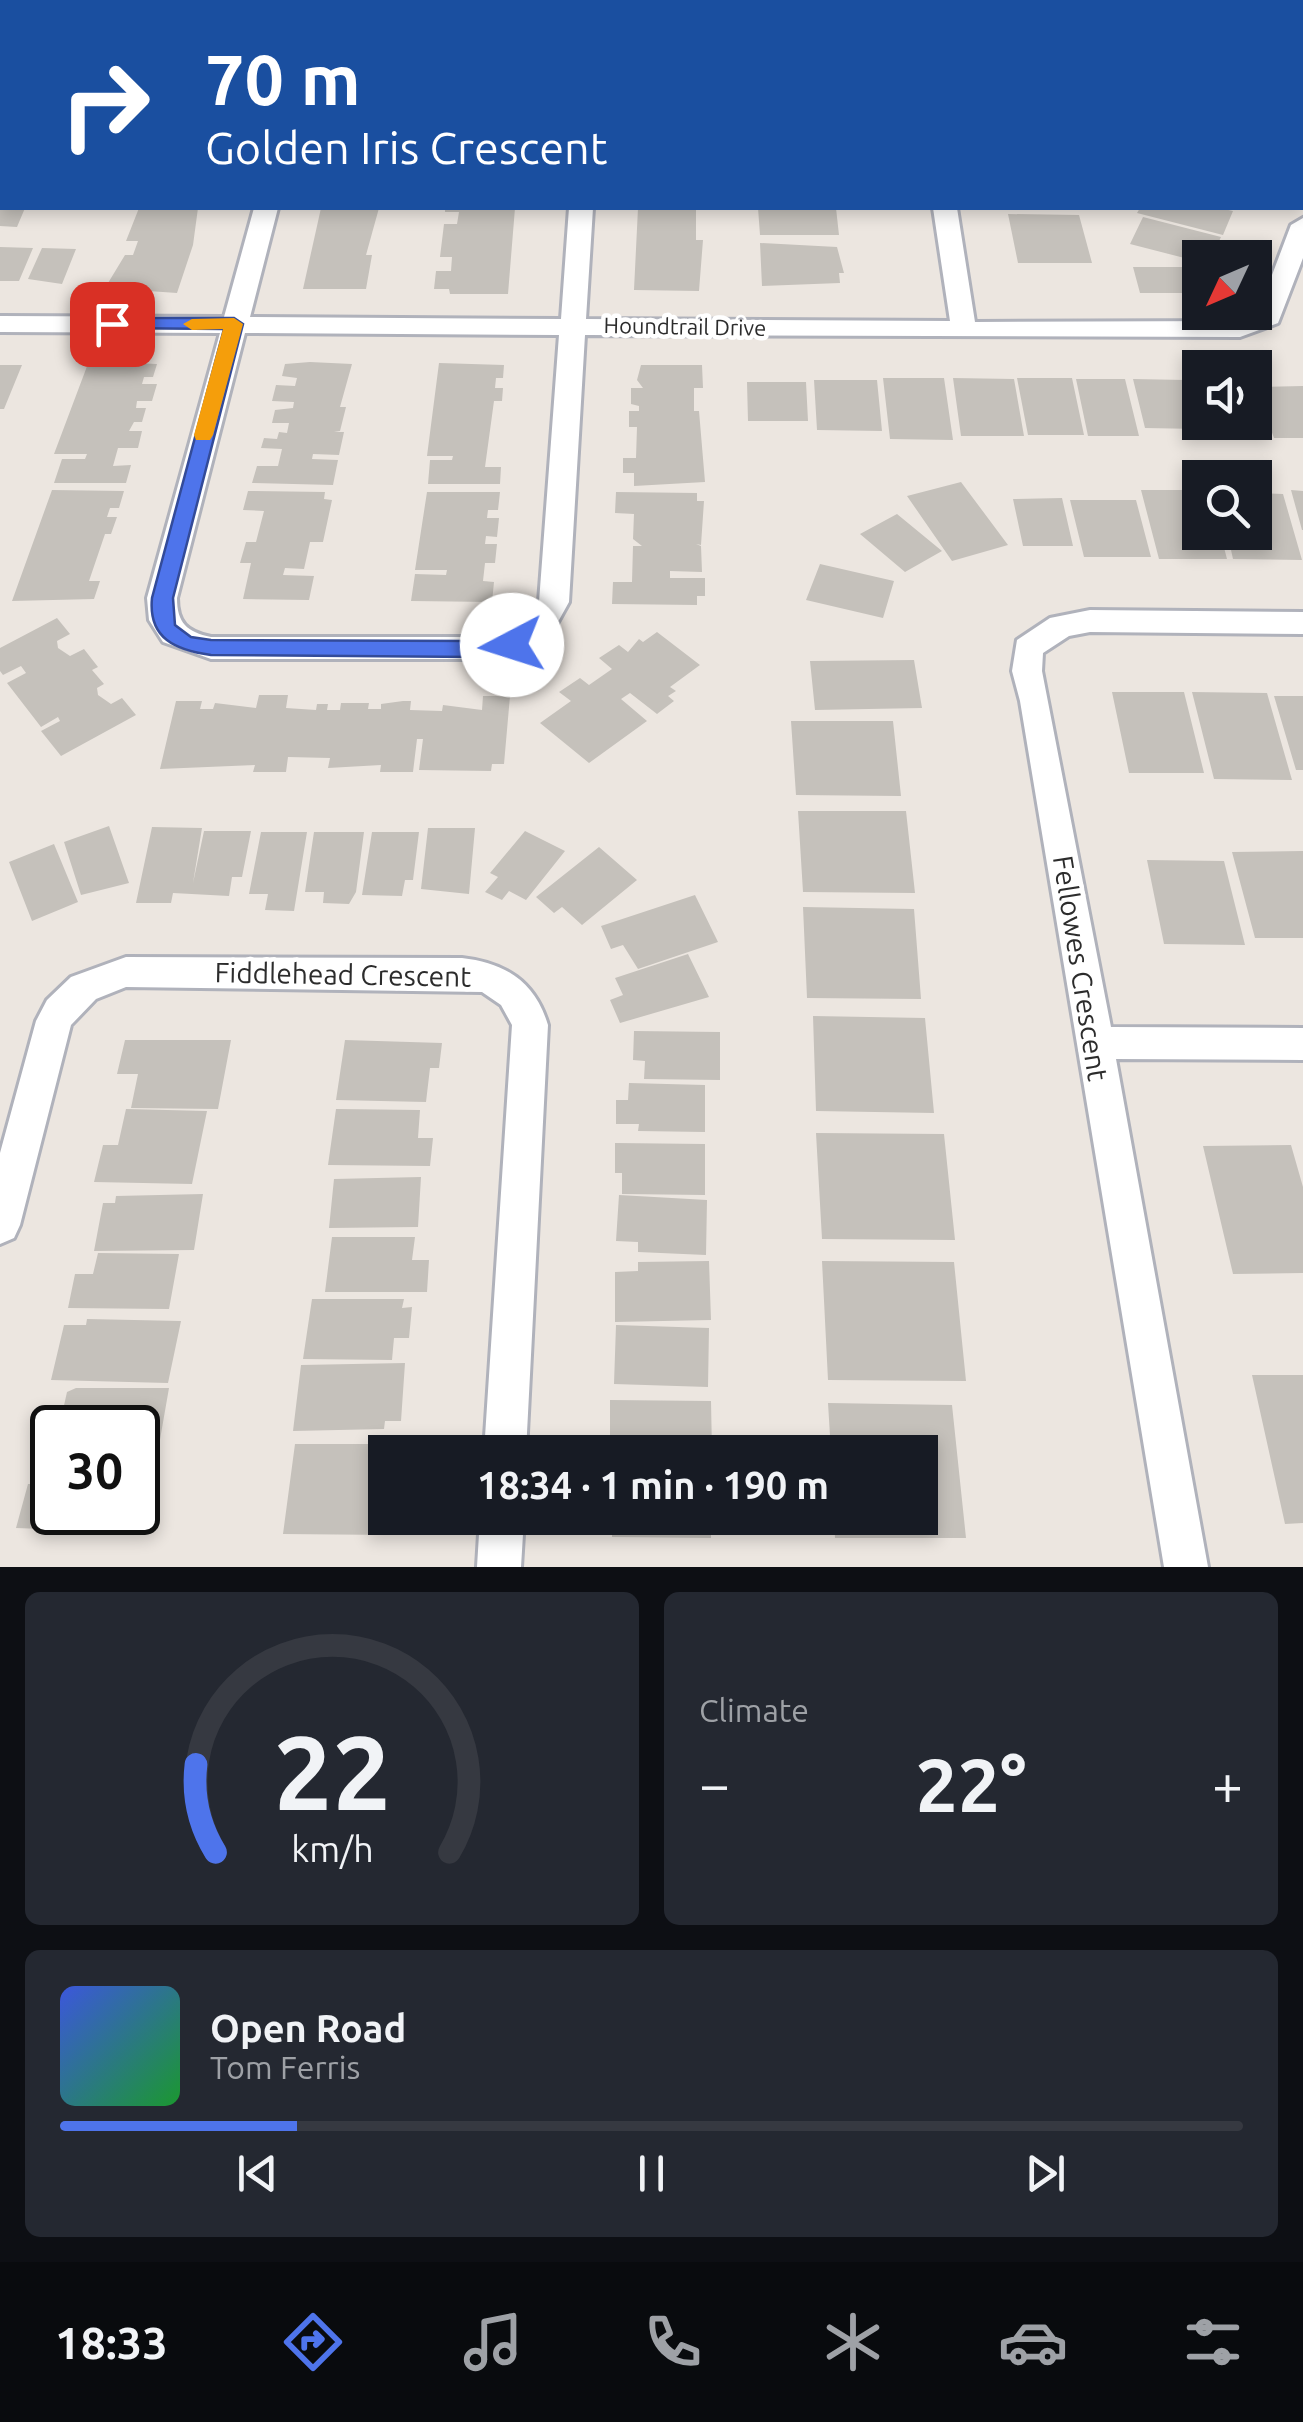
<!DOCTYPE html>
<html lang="en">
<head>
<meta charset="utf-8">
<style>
	:root { --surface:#171b24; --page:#242831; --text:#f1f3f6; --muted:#9ea1a6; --line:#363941; --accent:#4e74eb }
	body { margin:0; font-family:Ubuntu,sans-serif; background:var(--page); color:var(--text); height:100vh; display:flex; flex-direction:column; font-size:38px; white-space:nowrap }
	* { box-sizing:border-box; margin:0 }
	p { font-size:32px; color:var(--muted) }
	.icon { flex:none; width:55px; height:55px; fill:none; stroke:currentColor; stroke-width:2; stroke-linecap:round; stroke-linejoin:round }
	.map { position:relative; height:1567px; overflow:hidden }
	.panel { display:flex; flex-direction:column; gap:25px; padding:25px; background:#0d0f14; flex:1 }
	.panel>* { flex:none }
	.guide { position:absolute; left:0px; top:0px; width:1305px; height:210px; box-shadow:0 5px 15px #0003; background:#1a4fa0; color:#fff; overflow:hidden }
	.needle { width:65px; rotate:226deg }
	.buttons { position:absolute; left:1182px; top:240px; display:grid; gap:20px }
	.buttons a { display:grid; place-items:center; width:90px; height:90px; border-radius:0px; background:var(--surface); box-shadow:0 5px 15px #0003; font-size:50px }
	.speed { position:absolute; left:30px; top:1405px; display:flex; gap:20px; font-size:50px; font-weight:700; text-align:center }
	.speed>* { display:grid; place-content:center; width:130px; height:130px; border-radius:50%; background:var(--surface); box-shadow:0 5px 15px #0003; line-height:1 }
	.speed .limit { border:5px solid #111; border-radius:15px; background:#fff; color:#111 }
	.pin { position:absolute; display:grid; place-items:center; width:85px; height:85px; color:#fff; margin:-42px; border-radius:20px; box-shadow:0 5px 15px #0006 }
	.me { position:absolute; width:110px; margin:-55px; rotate:265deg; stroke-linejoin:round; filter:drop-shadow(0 0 8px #0008) }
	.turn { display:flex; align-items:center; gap:35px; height:210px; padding:0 40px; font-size:45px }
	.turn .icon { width:130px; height:130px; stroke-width:2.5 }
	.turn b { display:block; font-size:70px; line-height:85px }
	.big { font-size:75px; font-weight:700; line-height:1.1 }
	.panel .widget { flex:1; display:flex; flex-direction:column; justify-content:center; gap:15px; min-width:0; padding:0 35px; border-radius:15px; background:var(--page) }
	.panel .dial { align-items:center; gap:0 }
	.dial svg { height:260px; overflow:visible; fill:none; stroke:var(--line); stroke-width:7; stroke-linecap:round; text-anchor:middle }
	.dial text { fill:var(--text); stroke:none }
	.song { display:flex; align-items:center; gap:30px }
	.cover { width:120px; height:120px; border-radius:15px; background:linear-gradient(135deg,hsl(230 70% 55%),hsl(130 70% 35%)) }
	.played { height:10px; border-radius:5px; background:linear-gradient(90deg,var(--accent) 20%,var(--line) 20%) }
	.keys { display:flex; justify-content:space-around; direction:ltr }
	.heat { display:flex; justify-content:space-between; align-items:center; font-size:55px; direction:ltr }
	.panel .tiles { flex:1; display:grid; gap:25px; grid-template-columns:1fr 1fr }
	.widget:last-child { grid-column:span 2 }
	.trip { position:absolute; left:368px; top:1435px; width:570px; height:100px; border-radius:0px; background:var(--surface); box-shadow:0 5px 15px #0003; font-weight:700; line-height:100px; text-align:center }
	.menu { display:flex; height:160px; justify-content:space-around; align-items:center; background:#090b0e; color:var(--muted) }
	.menu .icon { width:70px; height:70px }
	.menu .active { color:var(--accent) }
	.menu b { font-size:45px; color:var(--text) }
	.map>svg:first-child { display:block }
</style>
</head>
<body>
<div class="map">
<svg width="1303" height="1567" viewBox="0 0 1303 1567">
	<rect width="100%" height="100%" fill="#ece6e0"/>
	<!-- building -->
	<path fill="#c5c1bb" d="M0,208H25L17,227L0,226Z
		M139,208H198L193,245L177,293L105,288L125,255H133L138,241H126Z
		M321,208H379L366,255H372L366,289H303Z
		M445,208H515L508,294H450L449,289H434L436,271H451L452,257H440L444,224H457L459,212H445Z
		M638,208H696V240H703L699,291L634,290Z
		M758,208H836L839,235H760Z
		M1140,208H1219L1233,211L1223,235L1137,213Z
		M1008,214L1079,215L1092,263H1018Z
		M1143,217L1221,237L1211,258H1200V262L1130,244Z
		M760,243L837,247L844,273H839L840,283L762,286Z
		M0,247L33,248L19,281H0Z
		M42,248L76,249L62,284L28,279Z
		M1133,267H1191L1199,293H1140Z
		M89,361L157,364L153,377H144L142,384H157L152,401H137L136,408H146L142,422H134L129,431H142L138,448H118L113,466L131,465L126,483H54L62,459H85L87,454H54Z
		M310,362L352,364L340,407H346L340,431L334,432H344L339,455L313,454L312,459L338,460L333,485L252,483L257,466H278L282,449L261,448L264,438L277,439L279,432L287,433L289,423H272L275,410L293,408L294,402L272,401L276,385L295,386L297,378L282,376L285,364Z
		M439,363L504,365L503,378H496L495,388H503L502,401H494L485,467H501L500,484H428L430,460H452L453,456H427Z
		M0,365H22L4,409H0Z
		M641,365H702L703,388H694V411H699L705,482L634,486V473H623V458H636L637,427H629V411H639V406L631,404V388H643L637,380Z
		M883,378H944L953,440L890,439Z
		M953,378L1014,379L1024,436H961Z
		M1017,378H1072L1084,435H1028Z
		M1076,379H1125L1139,436H1088Z
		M1133,379L1186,380L1199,429L1145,428Z
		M814,380H877L882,431L817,430Z
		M747,382H806L808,421H748Z
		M1303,386V438H1274L1255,387Z
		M1204,422H1257L1263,440H1210Z
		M961,482L1008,545L952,561L907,496Z
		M52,490L124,491L119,508H110L107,517H117L111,534H105L89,581H100L94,599L12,601Z
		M1141,490H1200V532H1220L1227,559H1159Z
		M1291,490L1303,491V530H1302Z
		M248,491L325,492L324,499L332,500L323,542H310L304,569L285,568L283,575L314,576L309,600L243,599L251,563H240L246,542H256L264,511L243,510Z
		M427,492H500L498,510H488L487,518H499L497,537L486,536L485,544H497L495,563H485L483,581L494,582L492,602L411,601L415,574L446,575L447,570H415Z
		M616,492L697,493V501H704L701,545L696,544L701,546L702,572L670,571V578H705V596H697V605L612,604L613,582H632L633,546H642L633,539L634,514L615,513Z
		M1255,493L1283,494L1302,560L1233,559L1227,532H1255Z
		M1062,498L1073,546H1023L1013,499Z
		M1070,500H1136L1151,557H1084Z
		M897,514L942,551L905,572L860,534Z
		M820,564L894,581L883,618L806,600Z
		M57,618L70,634L57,641L58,648L70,656L84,649L98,667L92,670L104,684L97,688L98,695L111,704L122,698L136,715L61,756L41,731L60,721L58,717L41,727L7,683L26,673L21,666L3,675L0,671V648Z
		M657,632L700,665L670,687L676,691L668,696L674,701L657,714L630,693L621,699L647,721L589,763L540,723L571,701L559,692L580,678L589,685L612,669L599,658L619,645L628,652L639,639L643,642Z
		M914,660L922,708L815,710L810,661Z
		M1112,692H1184L1204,773H1129Z
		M1192,692L1267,693L1292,780L1214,779Z
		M259,695H288L286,708L316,710L317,704H328L327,710H340L341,703H369L368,709H381V704L403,701H411L410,710L442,711L443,705L482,710L483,696H510L504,764H492L491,771L419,770L423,739H417L413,772H380L381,765L328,768L330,758L288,757L286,772H253L255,765L160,769L176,701H202L200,709H213L215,703L256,708Z
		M1274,696H1303V770H1296Z
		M791,721H893L901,796L796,795Z
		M798,811H906L915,893L803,892Z
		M109,826L129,883L81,895L64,842Z
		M152,827L202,828L193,883L204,831H251L242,877H232L229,896L173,893L171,903H136Z
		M428,828H475L469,894L421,889Z
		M525,831L565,851L526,900L509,891L502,900L485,892L498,877L490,873Z
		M261,832H307L294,911L265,910L268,894H249Z
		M314,832H364L356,892L349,904L323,903L324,892H305Z
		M372,832H419L413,880H405L402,896L362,895Z
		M54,844L78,902L32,921L9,862Z
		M599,847L637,880L582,925L562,907L554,913L536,897Z
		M1303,851V938H1255L1232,852Z
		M1147,860L1224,861L1245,945L1164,944Z
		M695,895L718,942L638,969L623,945L611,949L601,926Z
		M803,907L914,909L921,999L807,998Z
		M688,954L709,997L620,1023L610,1000L623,995L615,978Z
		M813,1016L925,1018L934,1113L816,1111Z
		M634,1031L720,1032V1080L644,1079L645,1061L633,1060Z
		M125,1040H231L218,1109L131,1108L138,1074H117Z
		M345,1040L442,1043L439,1068H430L426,1102L336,1100Z
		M629,1083L705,1085V1132L638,1131L639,1124H616V1100H628Z
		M126,1109L207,1111L192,1184L94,1182L103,1145H118Z
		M336,1109L420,1110L418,1138H433L430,1166L328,1165Z
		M816,1133L944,1134L955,1240L822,1239Z
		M615,1143L705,1144V1195L622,1194V1173H615Z
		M1291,1145L1303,1187V1273L1233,1274L1203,1146Z
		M421,1177L418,1227L329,1228L334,1179Z
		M203,1194L194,1250L94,1251L103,1203H115L116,1196Z
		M619,1195L707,1200L706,1255L638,1252V1242L616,1241Z
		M332,1237H415L412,1260H429L427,1292H325Z
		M98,1253L179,1254L169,1309L68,1308L75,1274H93Z
		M709,1261L711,1320L615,1322V1272L638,1271V1262Z
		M822,1261L954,1262L966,1381L828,1380Z
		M312,1299H404L402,1308L412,1307L409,1338H394L392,1360L303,1359Z
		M87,1319L181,1321L168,1383L51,1380L64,1325H86Z
		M616,1325L709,1328L708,1387L614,1384Z
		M405,1363L401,1421H385L384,1429L293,1431L301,1365Z
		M1252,1375H1303V1523L1285,1524Z
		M76,1388H169L158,1451H138V1428H59L67,1392Z
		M610,1400L711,1401L712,1452H616V1438L610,1439Z
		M828,1403L952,1405L966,1538H835L834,1518H920V1452H831Z
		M295,1444H377L373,1489L385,1490V1518H393L391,1535L283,1534Z
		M51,1455L52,1512H127L124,1527L95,1526L94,1531L16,1528L28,1484H44Z
		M595,1518H711V1538L612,1537V1532L595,1531Z"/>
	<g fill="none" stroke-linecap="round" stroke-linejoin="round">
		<defs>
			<path id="street" d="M6,0H29L30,2H7Z
				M255,0H369L370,2H256Z
				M901,0H921L922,2H902Z
				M1172,0H1195L1196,2H1173Z
				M1302,51H1303V63H1302Z
				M254,208H278L250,317L561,319L569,208H593L586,319L950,321L933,208H957L975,322L1236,321L1258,312L1291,225L1303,218V258L1278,323L1240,337L585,335L569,602L554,629L534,647L493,659H211L163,642L149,620L147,598L220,333L0,332V316L224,317ZM245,333L559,335L539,602L520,626L493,637H211C187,632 177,623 177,598Z
				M1090,610L1303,612V634L1090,632L1069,636L1043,653L1042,671L1111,1027L1303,1028V1060L1116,1059L1208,1567H1164L1020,701L1012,671L1017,640L1050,618Z
				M126,957L462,958C506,963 535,982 548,1025L526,1452H484L512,1025L501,1005L482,992L126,987L96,999L71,1025L20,1225L14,1238L0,1244V1153L36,1021L47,1000L71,977Z
				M480,1518H524L521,1567H477Z"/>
		</defs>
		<!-- street casing -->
		<use href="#street" stroke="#b0b2bb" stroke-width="6"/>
		<!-- street -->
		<use href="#street" fill="#fff" fill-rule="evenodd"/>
	</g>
	<!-- route -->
	<path fill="#4e74eb" stroke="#334b99" stroke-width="2.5" d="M112,318H234L243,324L173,598L175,625L191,637L211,640L476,641L519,639V650L476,657L211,655C176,650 148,639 152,598L224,329L106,328V320Z"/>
	<!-- slow -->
	<path fill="#f59e0b" d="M234,318L243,324L213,435L210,440H196L194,435L223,329L192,330L183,324L192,319Z"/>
	<g text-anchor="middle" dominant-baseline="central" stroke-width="9" stroke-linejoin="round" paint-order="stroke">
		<!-- far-street labels -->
		<g font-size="22" fill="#2c2c2c" stroke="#fff">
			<text transform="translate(685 326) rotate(1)">Houndtrail Drive</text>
		</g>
		<!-- street labels -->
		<g font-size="28" fill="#2c2c2c" stroke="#fff">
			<text transform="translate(1081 968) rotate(81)">Fellowes Crescent</text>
			<text transform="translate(343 974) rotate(1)">Fiddlehead Crescent</text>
		</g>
	</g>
</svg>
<div class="buttons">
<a><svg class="needle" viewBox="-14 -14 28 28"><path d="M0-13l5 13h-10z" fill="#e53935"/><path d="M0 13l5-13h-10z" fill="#9ea1a6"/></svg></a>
<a><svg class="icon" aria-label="sound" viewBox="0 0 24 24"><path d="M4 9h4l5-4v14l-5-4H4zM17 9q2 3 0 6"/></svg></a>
<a><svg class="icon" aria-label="search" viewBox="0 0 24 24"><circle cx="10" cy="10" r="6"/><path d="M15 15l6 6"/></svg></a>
</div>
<div class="speed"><div class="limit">30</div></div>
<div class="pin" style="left:112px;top:324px;background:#d93025"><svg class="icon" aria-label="arrive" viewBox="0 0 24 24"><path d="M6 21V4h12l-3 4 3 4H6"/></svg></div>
<svg class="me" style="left:512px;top:645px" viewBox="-20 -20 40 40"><circle r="19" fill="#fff"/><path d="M0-13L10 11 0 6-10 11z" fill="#4e74eb"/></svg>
<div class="trip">18:34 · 1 min · 190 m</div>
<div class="guide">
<div class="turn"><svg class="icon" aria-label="right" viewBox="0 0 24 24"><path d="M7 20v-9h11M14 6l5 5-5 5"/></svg><div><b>70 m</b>Golden Iris Crescent</div></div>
</div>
</div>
<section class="panel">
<div class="tiles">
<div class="widget dial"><svg viewBox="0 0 100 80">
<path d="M14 69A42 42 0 1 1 86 69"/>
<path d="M14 69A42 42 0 0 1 8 42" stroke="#4e74eb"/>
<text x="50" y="56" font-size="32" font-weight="700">22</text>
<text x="50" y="72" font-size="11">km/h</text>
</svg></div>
<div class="widget"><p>Climate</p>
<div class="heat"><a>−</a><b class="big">22°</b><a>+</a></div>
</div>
<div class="widget">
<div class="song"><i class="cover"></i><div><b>Open Road</b><p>Tom Ferris</p></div></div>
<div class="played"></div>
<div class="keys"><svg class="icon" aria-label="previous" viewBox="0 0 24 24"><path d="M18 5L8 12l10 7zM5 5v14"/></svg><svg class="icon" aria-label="pause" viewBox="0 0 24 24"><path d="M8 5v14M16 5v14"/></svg><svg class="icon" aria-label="next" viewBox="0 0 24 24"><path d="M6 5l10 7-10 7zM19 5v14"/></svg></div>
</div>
</div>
</section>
<nav class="menu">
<b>18:33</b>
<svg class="icon active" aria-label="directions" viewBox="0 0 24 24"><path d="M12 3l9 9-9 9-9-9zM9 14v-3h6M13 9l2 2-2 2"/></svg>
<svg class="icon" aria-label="music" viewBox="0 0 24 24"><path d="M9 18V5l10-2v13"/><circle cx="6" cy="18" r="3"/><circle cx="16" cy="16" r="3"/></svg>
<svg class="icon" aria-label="phone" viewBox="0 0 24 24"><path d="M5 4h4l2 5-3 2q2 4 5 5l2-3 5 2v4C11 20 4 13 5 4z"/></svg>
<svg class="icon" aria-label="climate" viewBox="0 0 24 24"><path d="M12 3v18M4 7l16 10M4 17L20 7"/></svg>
<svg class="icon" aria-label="car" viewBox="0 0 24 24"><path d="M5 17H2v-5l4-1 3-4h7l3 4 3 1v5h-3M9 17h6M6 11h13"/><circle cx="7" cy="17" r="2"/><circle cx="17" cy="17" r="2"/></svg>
<svg class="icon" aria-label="filters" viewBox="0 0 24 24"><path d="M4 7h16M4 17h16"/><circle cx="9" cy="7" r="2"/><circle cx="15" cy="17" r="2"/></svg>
</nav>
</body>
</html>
